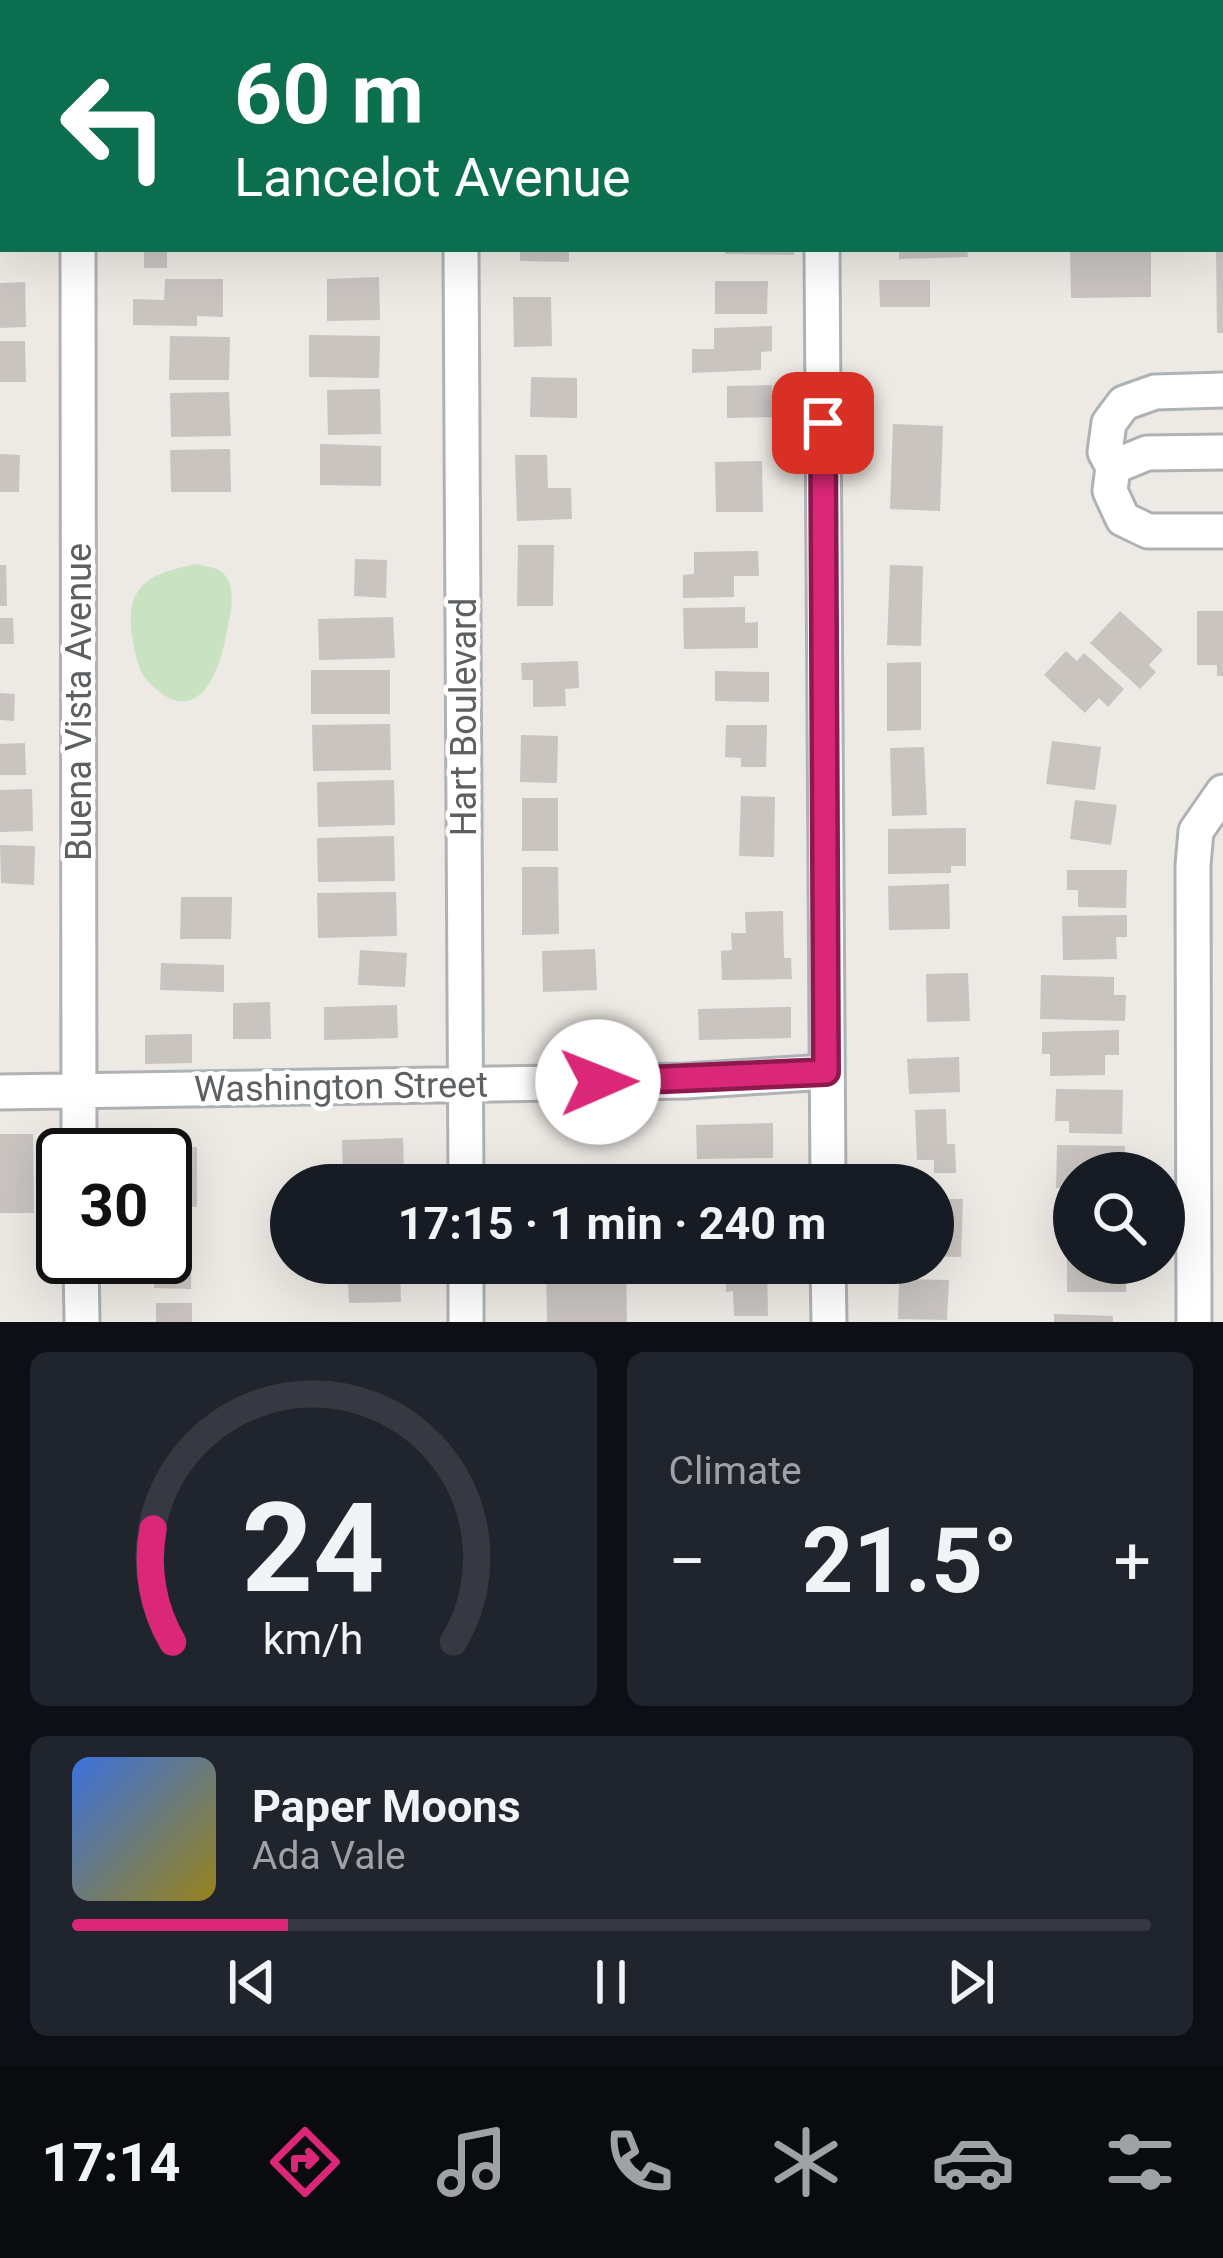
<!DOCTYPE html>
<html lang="en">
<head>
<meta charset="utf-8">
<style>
	:root { --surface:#171b24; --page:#20242c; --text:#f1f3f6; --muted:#9ea1a6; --line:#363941; --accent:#db2777 }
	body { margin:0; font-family:Roboto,sans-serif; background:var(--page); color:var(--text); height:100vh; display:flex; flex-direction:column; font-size:45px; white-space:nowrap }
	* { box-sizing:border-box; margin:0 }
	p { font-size:39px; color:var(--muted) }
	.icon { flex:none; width:66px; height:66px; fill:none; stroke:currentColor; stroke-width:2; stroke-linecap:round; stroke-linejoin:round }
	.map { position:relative; height:1322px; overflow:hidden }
	.details { display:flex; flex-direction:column; gap:30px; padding:30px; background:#0d0f14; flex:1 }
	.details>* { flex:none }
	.hud { position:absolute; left:0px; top:0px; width:1224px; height:252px; box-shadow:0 12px 48px #0002; background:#0b6e4f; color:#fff; overflow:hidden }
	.controls { position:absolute; left:1053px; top:1152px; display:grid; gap:24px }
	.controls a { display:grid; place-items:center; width:132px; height:132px; border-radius:50%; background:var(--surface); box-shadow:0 12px 48px #0002; font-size:60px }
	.speed { position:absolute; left:36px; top:1128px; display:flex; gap:24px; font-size:60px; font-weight:700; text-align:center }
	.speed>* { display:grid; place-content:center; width:156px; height:156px; border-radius:50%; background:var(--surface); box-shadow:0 12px 48px #0002; line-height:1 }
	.speed .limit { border:6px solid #111; border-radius:18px; background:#fff; color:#111 }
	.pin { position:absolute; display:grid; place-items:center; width:102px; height:102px; color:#fff; margin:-51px; border-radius:24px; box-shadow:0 6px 18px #0006 }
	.me { position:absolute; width:132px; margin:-66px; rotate:89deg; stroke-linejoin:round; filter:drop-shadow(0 0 9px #0008) }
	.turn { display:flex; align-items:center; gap:42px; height:252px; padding:0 36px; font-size:54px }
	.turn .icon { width:156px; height:156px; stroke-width:2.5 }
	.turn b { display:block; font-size:84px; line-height:102px }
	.big { font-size:90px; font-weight:700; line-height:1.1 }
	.details .tile { flex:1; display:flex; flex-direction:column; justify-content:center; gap:18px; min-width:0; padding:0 42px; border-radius:18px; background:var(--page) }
	.details .dial { align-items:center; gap:0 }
	.dial svg { height:312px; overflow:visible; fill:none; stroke:var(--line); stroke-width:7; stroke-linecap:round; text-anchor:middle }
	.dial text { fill:var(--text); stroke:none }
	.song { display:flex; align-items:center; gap:36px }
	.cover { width:144px; height:144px; border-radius:18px; background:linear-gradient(135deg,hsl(220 70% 55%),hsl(50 70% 35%)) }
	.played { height:12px; border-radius:6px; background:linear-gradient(90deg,var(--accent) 20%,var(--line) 20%) }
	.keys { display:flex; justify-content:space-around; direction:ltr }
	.heat { display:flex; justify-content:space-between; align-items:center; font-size:66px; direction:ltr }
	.details .tiles { flex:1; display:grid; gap:30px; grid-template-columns:1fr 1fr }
	.tile:last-child { grid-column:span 2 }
	.trip { position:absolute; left:270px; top:1164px; width:684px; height:120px; border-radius:60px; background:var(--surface); box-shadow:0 12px 48px #0002; font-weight:700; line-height:120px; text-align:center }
	.menu { display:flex; height:192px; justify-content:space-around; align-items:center; background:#090b0e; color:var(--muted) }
	.menu .icon { width:84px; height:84px }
	.menu .on { color:var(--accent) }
	.menu b { font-size:54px; color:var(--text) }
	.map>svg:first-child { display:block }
</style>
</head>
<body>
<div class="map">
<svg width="1223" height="1322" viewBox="0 0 1223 1322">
	<rect width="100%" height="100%" fill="#ede9e4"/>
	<!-- green -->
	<path fill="#c9e3c2" d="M196,564C209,567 222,567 228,580C236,597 229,618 226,636C217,683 192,731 146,679C137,669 134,648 132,635C125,583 152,573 196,564Z"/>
	<!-- building -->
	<path fill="#c9c4c0" d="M144,249H167V268H144Z
		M520,249H569V262L520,261Z
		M725,249H794V255L725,254Z
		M899,249H967L968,257L899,259Z
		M1070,249H1151V297L1071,298Z
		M1216,249H1223V333H1217Z
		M379,277L380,320L327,321V279Z
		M165,279H223V317L197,316V326L133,325V299L164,300Z
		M879,280H930V307H880Z
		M715,281H768L767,314H715Z
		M25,282L26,327L0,328V283Z
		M513,297H551L552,346L514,347Z
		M772,326V351L761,352V370L692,373V349H714V328Z
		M309,335L380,336L379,378L309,377Z
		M170,336L230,337L229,380H169Z
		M0,341H25L26,382H0Z
		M531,377L577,378V418L530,417Z
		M772,385L773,417L727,418V386Z
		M380,389L381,434L328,435L327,390Z
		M229,392L231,436L171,437L170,393Z
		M893,424L943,426L940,511L890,509Z
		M320,444L381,446V486L320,485Z
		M230,449L231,492H171L170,450Z
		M0,454L20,455L19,492H0Z
		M515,455H547L548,488H571L572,519L517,521Z
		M762,461L763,512H716L715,462Z
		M518,545H554L553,606H517Z
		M758,551L759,576H734V597L683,598V575L694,574V552Z
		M355,559L387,560L386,598L354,596Z
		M0,565H6L7,606H0Z
		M890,565L923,566L921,646L887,645Z
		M745,607V623L758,622V648L684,649L683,608Z
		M1120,611L1163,650L1149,665L1156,672L1140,689L1090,643Z
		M1197,611H1223V676H1217V665H1197Z
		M393,617L395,658L319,660L318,619Z
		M0,618H13L14,644H0Z
		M1066,651L1077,661L1084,653L1124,689L1108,707L1099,698L1085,713L1044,675Z
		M578,661L579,688L565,689L566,706L533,707V680H522L521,663Z
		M921,662V730L887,731V663Z
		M311,670H390V714H311Z
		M715,671L769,672V702L715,701Z
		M0,693L15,694L14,721L0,720Z
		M390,724L391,770L313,771L312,725Z
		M726,725H767L766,767H741V758L725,757Z
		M521,735L558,736L557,783L520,782Z
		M1052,741L1101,747L1095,790L1046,784Z
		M25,743L26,775H0V744Z
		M924,747L927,815L892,816L890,748Z
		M394,780L395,825L318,827L317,782Z
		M32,789L33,831L0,832V790Z
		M741,796L775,797L774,857L739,856Z
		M522,798H558V851H522Z
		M1075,800L1117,805L1111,845L1070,839Z
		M966,828V866H951V873L888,874V829Z
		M394,836L395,881L318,882L317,838Z
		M0,845L35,846L34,885L1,883Z
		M522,867H558L559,934L522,935Z
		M1067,870H1127L1126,908L1078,907V890H1067Z
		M949,884L950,929L889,930L888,886Z
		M396,892L397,936L318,938L317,893Z
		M181,897H232L231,939H180Z
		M783,911L784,958H791L792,979L722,980L721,951L732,950L731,933H746L745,912Z
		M1127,915V937H1116L1117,959L1063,960L1062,916Z
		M595,949L597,990L543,992L542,951Z
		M360,950L407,953L405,987L358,985Z
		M161,963L224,965V992L160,990Z
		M968,973L970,1021L927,1022L926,974Z
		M1041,975L1114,977V995H1126L1125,1021L1040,1019Z
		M270,1002L271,1039H233V1003Z
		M397,1005L398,1038L324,1040V1007Z
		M791,1007V1038L699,1040L698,1009Z
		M1119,1030V1055H1105V1075L1050,1076V1054H1042V1032Z
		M192,1034V1063L145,1064V1035Z
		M959,1057L960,1092L909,1094L907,1059Z
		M1056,1089L1123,1090L1122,1134L1069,1133V1121H1055Z
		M946,1109L947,1144H955L956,1173H934V1160H917L915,1110Z
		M773,1123V1158L697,1159L696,1125Z
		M0,1134H33L34,1213H0Z
		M403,1138L404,1171L343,1174L342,1140Z
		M1057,1145L1125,1146L1124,1170L1074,1173V1188H1056Z
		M154,1147H197V1207L165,1206V1155H154Z
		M755,1179V1185H724L723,1180Z
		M933,1199H963L961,1257L933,1256Z
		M165,1234L192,1235L191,1289L154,1288L155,1257H165Z
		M1067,1256H1074V1263H1126V1292H1067Z
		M362,1263H400L401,1302L349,1303L347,1269L362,1268Z
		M725,1263H767L768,1316H734L733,1291L726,1292Z
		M626,1265L627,1322H547L546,1266Z
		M899,1279L949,1280L947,1320L898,1319Z
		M156,1303H192V1322H156Z
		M1054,1314L1113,1316V1322H1054Z"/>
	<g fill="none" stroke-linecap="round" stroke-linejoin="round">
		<defs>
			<path id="minor" d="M77,0V3
				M460,3V0
				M823,3V0
				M0,143H3
				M78,249L79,1155
				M461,249L466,1185
				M822,249L828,1185
				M1223,390L1155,392L1124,403L1109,423L1105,452L1113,467L1110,491L1123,519L1148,531H1223
				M1113,467L1147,453L1223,452
				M0,1092L686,1081L826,1072
				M81,1257L82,1322
				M466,1263V1322
				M828,1263L829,1322
				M1194,1322L1193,865L1196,831L1223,792"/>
		</defs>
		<!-- minor casing -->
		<use href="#minor" stroke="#afb2b5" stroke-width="39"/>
		<!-- minor -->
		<use href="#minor" stroke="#fff" stroke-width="33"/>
	</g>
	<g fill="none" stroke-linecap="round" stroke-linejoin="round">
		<defs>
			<path id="route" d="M598,1082L826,1072L823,423"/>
		</defs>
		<!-- route casing -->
		<use href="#route" stroke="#8e194d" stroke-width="30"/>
		<!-- route -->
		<use href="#route" stroke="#db2777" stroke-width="21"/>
	</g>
	<g text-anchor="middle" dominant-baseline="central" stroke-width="9" stroke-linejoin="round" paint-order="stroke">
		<!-- street labels -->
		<g font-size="36" fill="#5c6063" stroke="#fff">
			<text transform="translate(79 702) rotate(-90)">Buena Vista Avenue</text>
			<text transform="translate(464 717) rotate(-90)">Hart Boulevard</text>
			<text transform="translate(341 1087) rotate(-1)">Washington Street</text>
		</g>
	</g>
</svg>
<div class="controls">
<a><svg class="icon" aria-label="search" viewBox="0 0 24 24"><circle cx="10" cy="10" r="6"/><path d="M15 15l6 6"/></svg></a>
</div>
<div class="speed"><div class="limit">30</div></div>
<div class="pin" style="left:823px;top:423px;background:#d93025"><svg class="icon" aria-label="arrive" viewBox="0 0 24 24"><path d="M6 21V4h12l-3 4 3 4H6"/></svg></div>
<svg class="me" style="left:598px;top:1082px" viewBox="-20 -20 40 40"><circle r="19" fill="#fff"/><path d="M0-13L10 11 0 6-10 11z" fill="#db2777"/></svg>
<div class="trip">17:15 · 1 min · 240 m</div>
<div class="hud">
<div class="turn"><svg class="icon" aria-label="left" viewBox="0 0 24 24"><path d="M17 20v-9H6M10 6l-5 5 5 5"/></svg><div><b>60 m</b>Lancelot Avenue</div></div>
</div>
</div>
<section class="details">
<div class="tiles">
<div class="tile dial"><svg viewBox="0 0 100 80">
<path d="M14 69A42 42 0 1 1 86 69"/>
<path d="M14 69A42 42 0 0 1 9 40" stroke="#db2777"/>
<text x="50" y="56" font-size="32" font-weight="700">24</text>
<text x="50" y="72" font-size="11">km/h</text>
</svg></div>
<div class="tile"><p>Climate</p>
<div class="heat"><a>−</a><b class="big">21.5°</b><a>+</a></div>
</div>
<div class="tile">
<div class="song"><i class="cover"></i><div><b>Paper Moons</b><p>Ada Vale</p></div></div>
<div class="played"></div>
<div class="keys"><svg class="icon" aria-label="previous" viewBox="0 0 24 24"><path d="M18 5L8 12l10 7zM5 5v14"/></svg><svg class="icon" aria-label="pause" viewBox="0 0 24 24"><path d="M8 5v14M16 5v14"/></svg><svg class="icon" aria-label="next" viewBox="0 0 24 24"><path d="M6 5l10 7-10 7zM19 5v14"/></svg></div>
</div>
</div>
</section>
<nav class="menu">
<b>17:14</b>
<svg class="icon on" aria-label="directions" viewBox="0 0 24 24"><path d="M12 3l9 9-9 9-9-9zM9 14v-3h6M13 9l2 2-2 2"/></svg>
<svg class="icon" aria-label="music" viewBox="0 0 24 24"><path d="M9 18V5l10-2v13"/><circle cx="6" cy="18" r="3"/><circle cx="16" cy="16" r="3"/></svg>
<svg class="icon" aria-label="phone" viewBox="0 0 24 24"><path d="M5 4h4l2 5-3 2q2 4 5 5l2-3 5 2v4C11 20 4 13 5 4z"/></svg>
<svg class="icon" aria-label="climate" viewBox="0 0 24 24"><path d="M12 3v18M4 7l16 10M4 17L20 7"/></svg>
<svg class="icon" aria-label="car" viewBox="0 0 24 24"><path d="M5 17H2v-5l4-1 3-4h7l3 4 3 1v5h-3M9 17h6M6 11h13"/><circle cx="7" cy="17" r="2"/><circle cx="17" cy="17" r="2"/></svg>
<svg class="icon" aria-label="filters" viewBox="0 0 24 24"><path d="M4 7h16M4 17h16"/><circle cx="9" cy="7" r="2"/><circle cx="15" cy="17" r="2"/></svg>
</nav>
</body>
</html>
